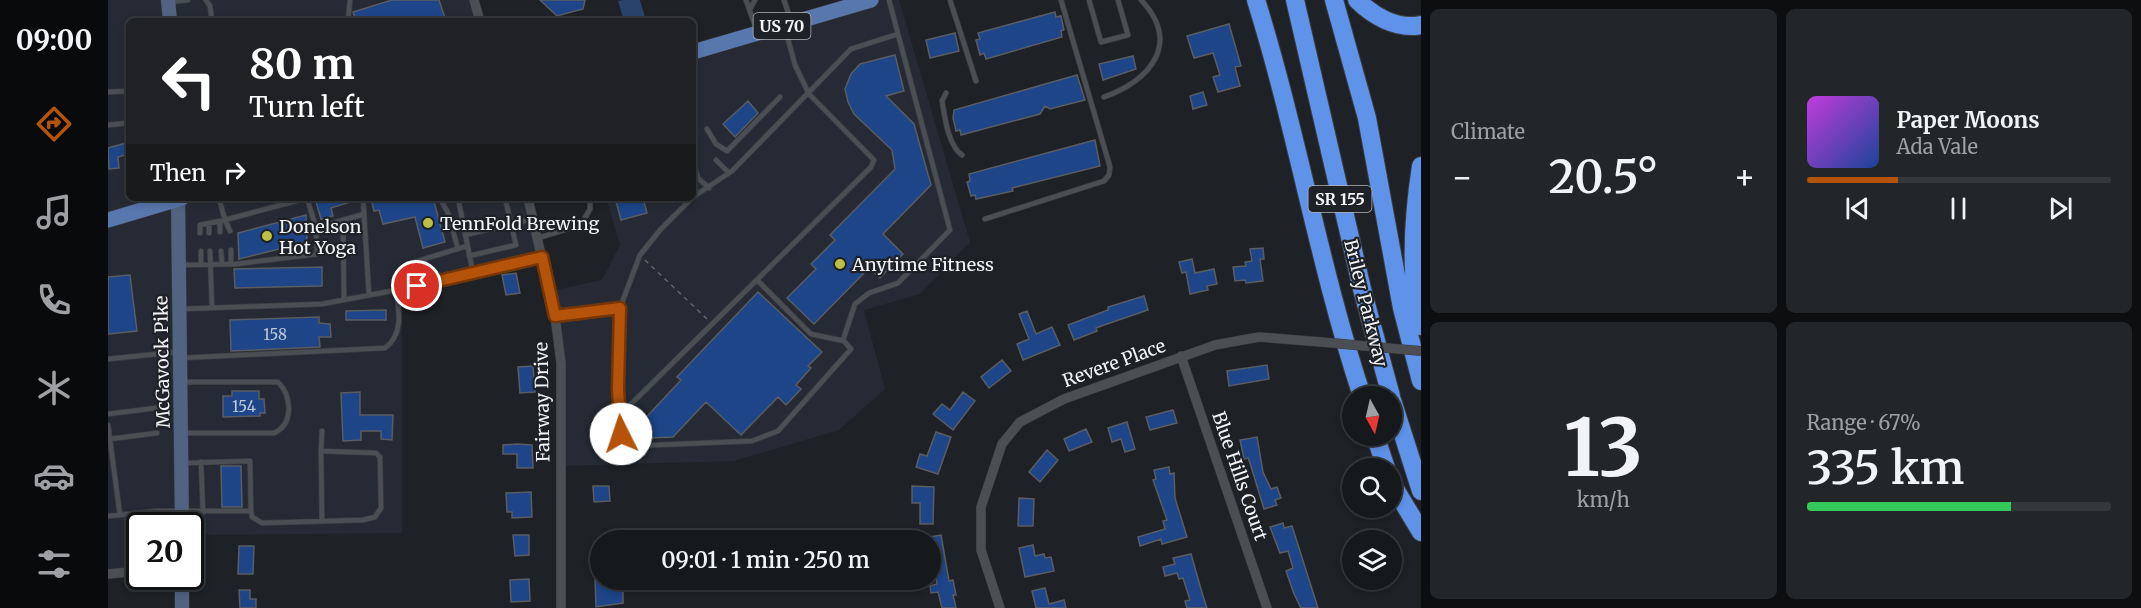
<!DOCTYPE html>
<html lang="en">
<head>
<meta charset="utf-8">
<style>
	:root { --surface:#16191c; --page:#232629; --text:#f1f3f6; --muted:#9ea0a3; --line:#35383b; --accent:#b45309 }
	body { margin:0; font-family:Merriweather,serif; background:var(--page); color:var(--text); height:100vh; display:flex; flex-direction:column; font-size:22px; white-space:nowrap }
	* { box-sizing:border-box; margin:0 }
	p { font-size:20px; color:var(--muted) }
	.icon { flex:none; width:33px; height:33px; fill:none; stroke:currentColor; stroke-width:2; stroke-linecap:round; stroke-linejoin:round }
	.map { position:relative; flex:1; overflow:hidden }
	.drawer { display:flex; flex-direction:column; gap:9px; padding:9px; background:#0c0e0f; width:720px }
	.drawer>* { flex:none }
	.top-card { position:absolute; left:18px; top:18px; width:570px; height:183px; border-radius:9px; box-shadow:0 3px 9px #0003,0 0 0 2px var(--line); background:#202124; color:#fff; overflow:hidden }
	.needle { width:39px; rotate:172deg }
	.tools { position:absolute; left:1234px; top:386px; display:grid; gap:12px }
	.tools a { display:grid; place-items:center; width:60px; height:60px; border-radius:50%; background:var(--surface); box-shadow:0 3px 9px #0003,0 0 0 2px var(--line); font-size:30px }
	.speed { position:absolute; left:18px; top:512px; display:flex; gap:12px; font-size:30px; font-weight:700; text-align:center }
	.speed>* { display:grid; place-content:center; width:78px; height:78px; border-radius:50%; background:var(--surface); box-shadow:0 3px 9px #0003,0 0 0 2px var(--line); line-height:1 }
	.speed .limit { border:3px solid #111; border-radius:9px; background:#fff; color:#111 }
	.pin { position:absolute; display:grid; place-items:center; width:51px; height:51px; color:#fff; margin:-26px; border:3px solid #fff; border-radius:50%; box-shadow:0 2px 6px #0007 }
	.me { position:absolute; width:66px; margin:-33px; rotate:356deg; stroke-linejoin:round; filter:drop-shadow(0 0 4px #0008) }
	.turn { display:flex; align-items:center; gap:21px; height:126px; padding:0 24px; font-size:27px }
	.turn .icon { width:78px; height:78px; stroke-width:2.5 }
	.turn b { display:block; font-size:42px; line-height:51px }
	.then { display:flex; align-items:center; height:57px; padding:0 24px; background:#0003; gap:12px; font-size:22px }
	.big { font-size:45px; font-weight:600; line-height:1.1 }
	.drawer .card { flex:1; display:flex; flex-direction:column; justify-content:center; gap:9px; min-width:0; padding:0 21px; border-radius:9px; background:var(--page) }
	.drawer .dial { align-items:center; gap:0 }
	.dial b { font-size:78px; line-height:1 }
	.song { display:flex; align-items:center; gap:18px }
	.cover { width:72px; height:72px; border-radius:9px; background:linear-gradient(135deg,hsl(290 70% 55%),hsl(220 70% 35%)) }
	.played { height:6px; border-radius:3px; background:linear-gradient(90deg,var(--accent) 30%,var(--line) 30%) }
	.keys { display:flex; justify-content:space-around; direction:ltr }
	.heat { display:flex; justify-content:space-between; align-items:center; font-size:33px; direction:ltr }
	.charge { height:9px; border-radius:4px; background:linear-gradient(90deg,#34c759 67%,var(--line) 0) }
	.drawer .tiles { flex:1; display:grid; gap:9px; grid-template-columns:repeat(2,1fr) }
	.trip { position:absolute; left:482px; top:530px; width:351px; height:60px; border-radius:30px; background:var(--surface); box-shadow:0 3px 9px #0003,0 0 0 2px var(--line); font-weight:600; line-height:60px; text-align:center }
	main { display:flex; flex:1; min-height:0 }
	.dock { display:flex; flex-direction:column; width:108px; justify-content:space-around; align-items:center; background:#090a0b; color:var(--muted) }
	.dock .icon { width:42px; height:42px }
	.dock .current { color:var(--accent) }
	.dock b { font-size:27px; color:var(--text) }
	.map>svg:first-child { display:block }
</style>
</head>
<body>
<main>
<nav class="dock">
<b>09:00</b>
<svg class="icon current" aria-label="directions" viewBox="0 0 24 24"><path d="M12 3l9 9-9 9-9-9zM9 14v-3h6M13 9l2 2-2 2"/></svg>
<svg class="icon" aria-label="music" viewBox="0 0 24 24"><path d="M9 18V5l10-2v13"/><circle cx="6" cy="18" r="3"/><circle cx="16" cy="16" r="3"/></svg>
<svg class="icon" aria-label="phone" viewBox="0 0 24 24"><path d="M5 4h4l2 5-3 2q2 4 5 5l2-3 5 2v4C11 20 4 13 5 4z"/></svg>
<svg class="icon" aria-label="climate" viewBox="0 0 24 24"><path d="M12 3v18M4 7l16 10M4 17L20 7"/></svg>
<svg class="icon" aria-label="car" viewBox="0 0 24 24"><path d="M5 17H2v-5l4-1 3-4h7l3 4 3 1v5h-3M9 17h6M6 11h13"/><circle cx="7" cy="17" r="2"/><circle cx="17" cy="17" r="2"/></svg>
<svg class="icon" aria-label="filters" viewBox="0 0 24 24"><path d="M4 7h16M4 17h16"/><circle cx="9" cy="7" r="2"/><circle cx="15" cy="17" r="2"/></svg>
</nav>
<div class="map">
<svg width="1313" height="608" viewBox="0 0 1313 608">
	<rect width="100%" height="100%" fill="#1e2125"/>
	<!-- built -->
	<path fill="#252a34" d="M0,0H367L373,21H21V198H420L434,257L294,289V533L83,535L82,525H32L31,571L0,574Z
		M763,0H791L862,242L812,294L756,310L777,389L731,430L626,461L453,466V363L442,291L494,280L512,245L498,198H585V52Z"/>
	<!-- green -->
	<path fill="#2a436d" d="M515,0H532L538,21H516L510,1Z"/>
	<!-- building -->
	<path fill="#1d4588" stroke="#595c62" stroke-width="1.5" d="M284,0H331L338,21H248L245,12Z
		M432,0H477L475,9L449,16Z
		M947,12L948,17L953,16L956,30L953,31L954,37L878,59L876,53L872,55L868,40L872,39L870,33Z
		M1121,24L1133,66L1127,67L1132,86L1110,92L1105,77L1112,75L1105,53L1086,58L1079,36Z
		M847,33L851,51L822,58L818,40Z
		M787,55L796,91L778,96L806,124L823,185L775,234L795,254L772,278L761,268L706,324L679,298L708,269L703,264L727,240L722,235L787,169L784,150L746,114L740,102L737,89L743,74L752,64Z
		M1025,56L1028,69L995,80L991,64Z
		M969,75L977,100L942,109L937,106L932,114L853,135L852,130L848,131L845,118L846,110Z
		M1095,92L1099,105L1085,109L1082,96Z
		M640,101L650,113L627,137L615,124Z
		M987,140L992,166L904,188L905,191L868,199L867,195L863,196L859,182L862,181L861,174Z
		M21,142V154L10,157L11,168L1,169L0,148Z
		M207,198H249V200L223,208L225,216L213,219Z
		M263,198H325L337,242L315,248L307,217L275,224L271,210L266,211Z
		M507,198H535L539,213L513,220Z
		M198,215L199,242L131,259L130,233Z
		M1155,248L1156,259H1152L1155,281L1138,283L1137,280L1127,281L1125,267L1138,266L1137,262L1144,261L1142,249Z
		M1084,259L1087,273L1106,269L1109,284L1099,286L1100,290L1082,294L1078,272L1074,273L1071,262Z
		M214,267V286L127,288L126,269Z
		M408,273L412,293L398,295L394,275Z
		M22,275L29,331L0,334V277Z
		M650,292L714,352L700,366L703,368L688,385L693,389L678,405L670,397L633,435L598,402L565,437L541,438L530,426L573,380L569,377Z
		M1036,296L1040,310L996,325L988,328L989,331L966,340L960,325L1000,310V307Z
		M278,310V320H238V311Z
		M919,311L928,334L944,327L952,345L915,360L909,344L921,339L911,314Z
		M211,317V323L222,324L223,337H211L212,347L123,351L122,320Z
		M894,360L903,371L881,388L873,377Z
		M1159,365L1161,379L1121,386L1119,371Z
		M425,366L427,392L412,393L410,367Z
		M124,391H151V399H156L157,413H152V416L115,417V396H124Z
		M252,392V415H285L284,440L273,439V431H253V440L235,441L233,393Z
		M855,392L867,401L845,430L825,414L834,404L842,410Z
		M1065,410L1069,423L1042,430L1038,417Z
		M1019,422L1027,449L1017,452L1013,439L1004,442L1000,428Z
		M978,429L984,442L961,451L956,439Z
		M828,432L843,437L830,474L808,467L812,454L819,456Z
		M1149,437L1155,472L1163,489L1169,487L1173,498L1167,500L1169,505L1156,509L1142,463L1140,458L1136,459L1132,440Z
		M409,444L424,445L425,468H409V454H395V445Z
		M939,450L950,460L932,482L921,472Z
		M113,466H133L134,507H114Z
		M1061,467L1062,474L1066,473L1067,498L1079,537L1054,544L1053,539L1032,546L1030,537L1057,529L1055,521L1059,520L1045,480L1048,479L1046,470Z
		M485,486H501L502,501L486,502Z
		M804,486L826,487L825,524H812V503H804Z
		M423,492L424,517L404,518V512H399L398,493Z
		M911,498L926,499L925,526H910Z
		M1175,523L1176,528L1184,526L1210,608H1193L1186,594L1178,571L1185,568L1180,551L1172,553L1162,527Z
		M405,535H421V555L407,556Z
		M833,535L841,581L845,580L848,595H845L848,608H834L830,592L823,593L822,586L829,584L826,563L822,564V537Z
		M925,545L927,556L936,554L937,558L943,557L946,571L917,577L911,548Z
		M131,546H146L145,574H130Z
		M1083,554L1095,596L1099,608H1079L1077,601L1082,600L1075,578L1071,579L1069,573L1057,576L1055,567L1067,564L1065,558Z
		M421,579L422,601L403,602L402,580Z
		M487,579H497V583L515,582V603L488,607Z
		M937,588L941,604L956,600L958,608H928L924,591Z
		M131,590H142V599H148V608H132Z"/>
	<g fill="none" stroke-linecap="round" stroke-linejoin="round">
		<defs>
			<path id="service" d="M98,0L102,6L104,21
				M638,0L649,31
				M676,0L683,21
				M842,0L868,81
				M981,0L993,42L1020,35L1010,0
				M63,2L80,0
				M642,9L647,0
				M240,21L242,0
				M431,21L439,19
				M0,92L21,91
				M838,93L834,101C837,118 840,145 854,155
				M996,97C1042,81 1074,43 1033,0
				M0,125L21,123
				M599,129L608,144L619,151L672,97
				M608,160L621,173
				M585,163L590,178L601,188
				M585,197L624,171L743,49L790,34
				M111,198L117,220L199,198
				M199,198L208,228L256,214
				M255,198L261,295
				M350,198L365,273
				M584,198L553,229L532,255L512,308L510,389L514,442L524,446L644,441L670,431L743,349L735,340L747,304L761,293L790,283L842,230L781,0
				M334,202L340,213L350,249
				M877,219L996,181L1001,175L1002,167L953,0
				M235,220L236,300
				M112,222V232
				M101,224V233
				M92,233V225L117,220L122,231
				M357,235L425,219
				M430,238L473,225L482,209V198
				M123,250V264
				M93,251V265
				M102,251L104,308
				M113,251L114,264
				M361,256L408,245L397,198
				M74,265L128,264L209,254L208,228
				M649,280L703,334L736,341
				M309,286L303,263L359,246
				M73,309L214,304L294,289L434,257
				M447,316L512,308
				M73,358L277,348C296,334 291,311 288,290
				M0,359L69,352
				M74,382H170C184,396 186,424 166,433H75
				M0,414L48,408
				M512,415L763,167L766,160L701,94L687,65L677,28
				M0,425L12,515L0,516
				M2,439L49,433
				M213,451L214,431
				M93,462L95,512
				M143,511L144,517L154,523L255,520L267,517L273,508L272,457L268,453L213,451L214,520
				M12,515L50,511H143L142,461L76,463"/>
			<path id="minor" d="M366,0L372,21
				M420,198L447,316L453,363V608
				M1073,356L1159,608
				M0,574L32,571
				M892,608L873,550V507L894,444L912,422L956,399L1107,345L1151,337L1213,342"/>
			<path id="secondary" d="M60,0L62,21
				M70,198L74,525
				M74,608V576"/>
			<path id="primary" d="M585,52L763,0
				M0,220L74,198"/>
			<path id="motorway" d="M1148,0C1189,131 1211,266 1254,396
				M1187,0L1254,289L1283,396
				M1226,0L1259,118L1294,308L1313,381
				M1249,0C1265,16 1289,30 1313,25
				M1313,166C1305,218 1301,274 1313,326
				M1284,400L1313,491
				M1267,435L1278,468
				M1284,484L1313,532"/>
		</defs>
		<!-- service casing -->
		<use href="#service" stroke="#3b3d41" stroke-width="6"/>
		<!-- minor casing -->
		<use href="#minor" stroke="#3b3d41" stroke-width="10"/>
		<!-- secondary casing -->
		<use href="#secondary" stroke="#3b3d41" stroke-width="15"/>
		<!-- primary casing -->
		<use href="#primary" stroke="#3b3d41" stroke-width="16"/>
		<!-- motorway casing -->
		<use href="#motorway" stroke="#3b3d41" stroke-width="20"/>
		<!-- path -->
		<path stroke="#606367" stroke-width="1.5" stroke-dasharray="4.5 4.5" stroke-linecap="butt" d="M537,260L599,319"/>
		<!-- service -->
		<use href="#service" stroke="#4b4e53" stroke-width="4.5"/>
		<!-- minor -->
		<use href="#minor" stroke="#4b4e53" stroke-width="9"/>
		<!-- secondary -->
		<use href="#secondary" stroke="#516380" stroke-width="14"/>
		<!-- primary -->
		<use href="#primary" stroke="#5777ad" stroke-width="15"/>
		<!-- motorway -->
		<use href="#motorway" stroke="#5f93e9" stroke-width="18"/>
		<defs>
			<path id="minor-bridge" d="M1213,342L1313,351"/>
		</defs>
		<!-- minor-bridge casing -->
		<use href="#minor-bridge" stroke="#3b3d41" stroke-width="10" stroke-linecap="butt"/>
		<!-- minor-bridge -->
		<use href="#minor-bridge" stroke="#4b4e53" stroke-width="9"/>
	</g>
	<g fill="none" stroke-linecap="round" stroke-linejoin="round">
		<defs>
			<path id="route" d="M309,286L434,257L447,316L512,308L510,389L513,434"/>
		</defs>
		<!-- route casing -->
		<use href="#route" stroke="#753606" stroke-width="15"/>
		<!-- route -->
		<use href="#route" stroke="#b45309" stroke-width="10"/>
	</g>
	<!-- markers -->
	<g fill="#bdbf43" stroke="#1e2125" stroke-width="2">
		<circle cx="320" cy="223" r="6"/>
		<circle cx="159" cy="236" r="6"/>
		<circle cx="732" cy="264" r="6"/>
	</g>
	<g text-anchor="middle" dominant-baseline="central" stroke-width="4.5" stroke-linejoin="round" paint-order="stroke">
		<!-- number labels -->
		<g font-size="15" fill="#bdc8db">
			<text x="167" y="334">158</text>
			<text x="136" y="406">154</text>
		</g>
		<!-- shield labels -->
		<g fill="#1e2125" stroke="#b2b5b8" stroke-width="1.5">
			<rect x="645.5" y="13" width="57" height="26" rx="4.5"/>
			<rect x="1200.5" y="186" width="63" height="26" rx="4.5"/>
		</g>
		<g font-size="16" font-weight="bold" fill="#f2f4f7">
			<text x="674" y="26">US 70</text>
			<text x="1232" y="199">SR 155</text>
		</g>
		<!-- poi labels -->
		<g font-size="18" fill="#f2f4f7" stroke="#1e2125" text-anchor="start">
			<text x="332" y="223">TennFold Brewing</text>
			<text x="171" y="226">Donelson<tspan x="171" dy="21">Hot Yoga</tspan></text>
			<text x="744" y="264">Anytime Fitness</text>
		</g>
		<!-- street labels -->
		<g font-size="18" fill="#f2f4f7" stroke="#1e2125">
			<text transform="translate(1258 303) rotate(76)">Briley Parkway</text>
			<text transform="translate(54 362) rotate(-91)">McGavock Pike</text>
			<text transform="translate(1006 363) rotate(-20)">Revere Place</text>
			<text transform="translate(434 402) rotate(-91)">Fairway Drive</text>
			<text transform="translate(1132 476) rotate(71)">Blue Hills Court</text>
		</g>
	</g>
</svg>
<div class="tools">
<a><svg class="needle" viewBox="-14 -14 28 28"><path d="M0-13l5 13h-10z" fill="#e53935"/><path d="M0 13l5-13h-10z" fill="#9ea0a3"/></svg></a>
<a><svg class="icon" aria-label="search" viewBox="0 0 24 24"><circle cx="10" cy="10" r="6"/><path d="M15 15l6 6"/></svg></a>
<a><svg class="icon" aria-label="layers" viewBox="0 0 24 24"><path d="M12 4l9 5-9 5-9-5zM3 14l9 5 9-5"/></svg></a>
</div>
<div class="speed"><div class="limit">20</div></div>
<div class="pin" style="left:309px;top:286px;background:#d93025"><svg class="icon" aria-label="arrive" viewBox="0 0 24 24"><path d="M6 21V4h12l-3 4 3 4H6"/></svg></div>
<svg class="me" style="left:513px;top:434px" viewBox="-20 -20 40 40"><circle r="19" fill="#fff"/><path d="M0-13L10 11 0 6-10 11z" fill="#b45309"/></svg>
<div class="trip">09:01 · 1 min · 250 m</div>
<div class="top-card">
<div class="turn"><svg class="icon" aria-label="left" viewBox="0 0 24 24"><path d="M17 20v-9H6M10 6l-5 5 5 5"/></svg><div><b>80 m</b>Turn left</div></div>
<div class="then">Then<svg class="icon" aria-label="right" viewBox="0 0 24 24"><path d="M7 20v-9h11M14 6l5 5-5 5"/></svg></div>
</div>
</div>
<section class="drawer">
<div class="tiles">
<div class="card"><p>Climate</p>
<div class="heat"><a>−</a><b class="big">20.5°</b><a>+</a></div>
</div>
<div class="card">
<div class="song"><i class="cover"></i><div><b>Paper Moons</b><p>Ada Vale</p></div></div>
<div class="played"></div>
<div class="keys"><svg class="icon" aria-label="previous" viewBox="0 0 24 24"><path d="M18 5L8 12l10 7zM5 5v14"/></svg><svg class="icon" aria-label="pause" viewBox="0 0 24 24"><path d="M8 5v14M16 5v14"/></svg><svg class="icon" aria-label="next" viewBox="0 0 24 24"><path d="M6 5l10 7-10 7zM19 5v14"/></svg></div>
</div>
<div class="card dial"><b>13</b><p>km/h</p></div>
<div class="card"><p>Range · 67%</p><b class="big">335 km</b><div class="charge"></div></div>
</div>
</section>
</main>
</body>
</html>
